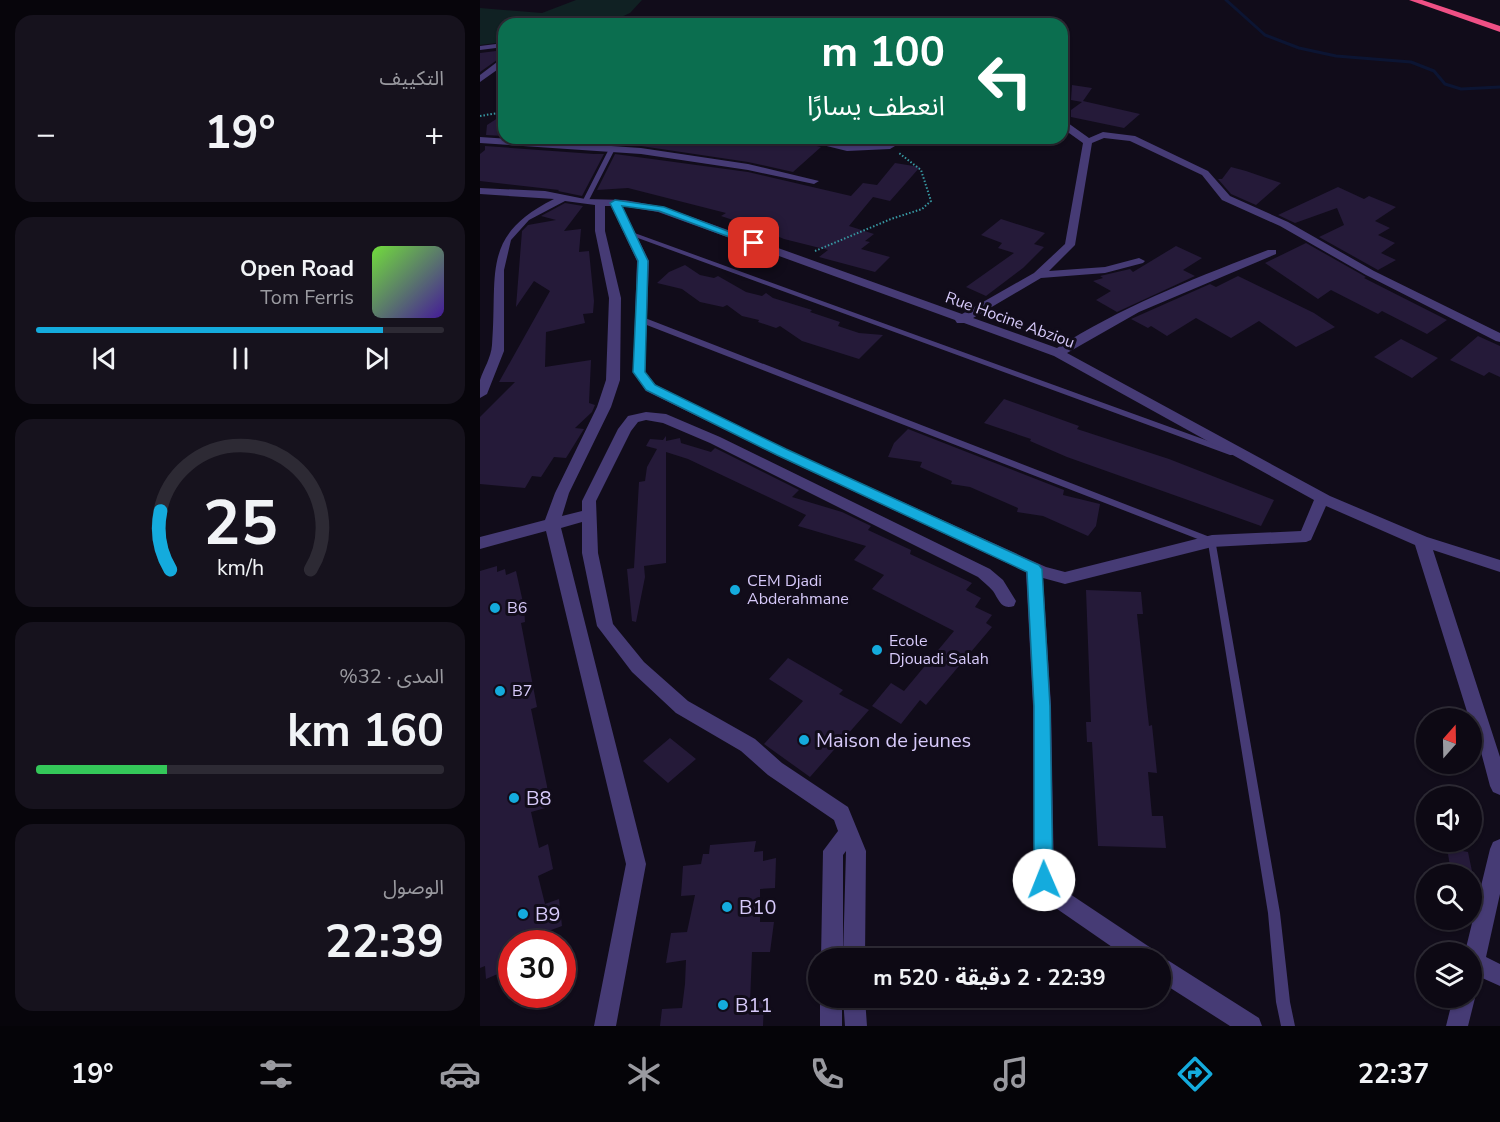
<!DOCTYPE html>
<html lang="ar">
<head>
<meta charset="utf-8">
<style>
	:root { --surface:#0d0914; --page:#16121d; --text:#f1f3f6; --muted:#9a9aa0; --line:#2d2a34; --accent:#14abdd }
	body { margin:0; font-family:"Nunito Sans","Noto Sans Arabic",sans-serif; background:var(--page); color:var(--text); direction:rtl; height:100vh; display:flex; flex-direction:column; font-size:22px; white-space:nowrap }
	* { box-sizing:border-box; margin:0 }
	p { font-size:20px; color:var(--muted) }
	.icon { flex:none; width:33px; height:33px; fill:none; stroke:currentColor; stroke-width:2; stroke-linecap:round; stroke-linejoin:round }
	.map { position:relative; flex:1; overflow:hidden; direction:ltr }
	.panel { display:flex; flex-direction:column; gap:15px; padding:15px; background:#07050b; width:480px }
	.panel>* { flex:none }
	.top-card { position:absolute; left:18px; top:18px; width:570px; height:126px; border-radius:18px; box-shadow:0 2px 4px #0004,0 0 0 2px var(--line); direction:rtl; background:#0b6e4f; color:#fff; overflow:hidden }
	.needle { width:39px; rotate:20deg }
	.controls { position:absolute; left:936px; top:708px; display:grid; gap:12px }
	.controls a { display:grid; place-items:center; width:66px; height:66px; border-radius:50%; background:var(--surface); box-shadow:0 2px 4px #0004,0 0 0 2px var(--line); font-size:30px }
	.speed { position:absolute; left:18px; top:930px; display:flex; gap:12px; font-size:30px; font-weight:700; text-align:center }
	.speed>* { display:grid; place-content:center; width:78px; height:78px; border-radius:50%; background:var(--surface); box-shadow:0 2px 4px #0004,0 0 0 2px var(--line); line-height:1 }
	.speed .limit { border:9px solid #d22; background:#fff; color:#111 }
	.pin { position:absolute; display:grid; place-items:center; width:51px; height:51px; color:#fff; margin:-26px; border-radius:12px; box-shadow:0 3px 9px #0006 }
	.me { position:absolute; width:66px; margin:-33px; rotate:359deg; stroke-linejoin:round; filter:drop-shadow(0 0 4px #0008) }
	.turn { display:flex; align-items:center; gap:21px; height:126px; padding:0 24px; font-size:27px }
	.turn .icon { width:78px; height:78px; stroke-width:2.5 }
	.turn b { display:block; font-size:42px; line-height:51px }
	.big { font-size:45px; font-weight:700; line-height:1.1 }
	.panel .widget { flex:1; display:flex; flex-direction:column; justify-content:center; gap:9px; min-width:0; padding:0 21px; border-radius:18px; background:var(--page) }
	.panel .dial { align-items:center; gap:0 }
	.dial svg { height:156px; overflow:visible; fill:none; stroke:var(--line); stroke-width:7; stroke-linecap:round; text-anchor:middle }
	.dial text { fill:var(--text); stroke:none }
	.song { display:flex; align-items:center; gap:18px }
	.cover { width:72px; height:72px; border-radius:9px; background:linear-gradient(135deg,hsl(100 70% 55%),hsl(260 70% 35%)) }
	.played { height:6px; border-radius:3px; background:linear-gradient(90deg,var(--accent) 85%,var(--line) 85%) }
	.keys { display:flex; justify-content:space-around; direction:ltr }
	.heat { display:flex; justify-content:space-between; align-items:center; font-size:33px; direction:ltr }
	.charge { height:9px; border-radius:4px; background:linear-gradient(90deg,#34c759 32%,var(--line) 0) }
	.trip { position:absolute; left:328px; top:948px; width:363px; height:60px; border-radius:30px; background:var(--surface); box-shadow:0 2px 4px #0004,0 0 0 2px var(--line); font-weight:700; line-height:60px; text-align:center; direction:rtl }
	.tabs { display:flex; height:96px; justify-content:space-around; align-items:center; background:#050408; color:var(--muted) }
	.tabs .icon { width:42px; height:42px }
	.tabs .selected { color:var(--accent) }
	.tabs b { font-size:27px; color:var(--text) }
	main { display:flex; flex:1; min-height:0 }
	.map>svg:first-child { display:block }
</style>
</head>
<body>
<main>
<div class="map">
<svg width="1020" height="1026" viewBox="0 0 1020 1026">
	<rect width="100%" height="100%" fill="#110c1a"/>
	<!-- green -->
	<path fill="#102123" d="M96,0H162L150,13L126,24H24V42L0,45V8L62,13Z"/>
	<g fill="none" stroke-linecap="round" stroke-linejoin="round">
		<!-- stream -->
		<path stroke="#0c1533" stroke-width="3" d="M746,0L785,35L819,48L856,56L931,62L954,71L965,84L981,89L1020,87"/>
	</g>
	<!-- building -->
	<path fill="#251a39" d="M16,51L17,60L0,72V53Z
		M592,85L612,88L603,101L660,114L644,128L591,117V110L602,102L591,100Z
		M24,114V136L6,135L7,125Z
		M124,138H187L225,144L232,138H302L341,147L313,172L268,162L161,146L121,143Z
		M5,146L114,154H124L102,196L78,191L79,190L0,181V154L5,150Z
		M135,154L268,172L371,196L383,183L397,185L415,163L440,167L410,201L393,197L369,226L394,234L385,241L390,242L381,249L410,257L395,272L339,257L348,250L304,239L280,229L241,216L246,213L148,188L117,190Z
		M751,167L766,171L801,183L776,205L751,194L738,179H742Z
		M858,187L884,199L889,196L916,207L895,221L910,228L898,235L915,243L901,253L916,260L898,270L839,237L864,225L857,208L815,223L798,215Z
		M85,203L103,206L84,231L101,229L99,252L109,251L114,301L113,313L103,314L105,323L66,332L65,367L111,360L109,403L115,405L112,412L95,428L104,429L86,458L74,457L61,477L52,476L45,488L0,484V417L35,382H19L70,291L54,281L36,307L42,231L48,225L76,220L61,216Z
		M521,219L565,233L554,244L564,247L543,268L506,296L486,287L534,253L518,248L522,243L501,235Z
		M826,243L886,277L884,278L967,320L947,334L902,311L898,314L851,290L838,299L785,263Z
		M696,246L722,258L703,270L715,276L637,312L616,300L631,291L613,281L623,278L620,276L650,269L653,272Z
		M205,265L220,275L234,278L238,276L266,292L282,296L286,293L293,298L332,310L330,312L360,322L358,326L379,333L403,335L379,359L322,341L300,326L296,328L278,322L279,320L262,316L247,305L243,307L220,302L202,289L177,283L189,272Z
		M758,276L834,313L855,327L816,347L779,321L751,338L716,318L687,336L671,326L668,328L651,319L730,284L736,287Z
		M998,336L1020,346V377L1009,372L1004,376L970,360Z
		M921,339L958,358L932,378L894,357Z
		M524,399L599,426L597,429L689,459L794,500L781,526L587,457L550,441L551,439L504,423Z
		M428,429L584,490L583,495L620,504L616,526L608,536L563,516L537,512L538,508L490,487L471,484L472,481L440,467L442,462L408,457L414,443Z
		M186,436V441L200,438L201,443L231,452L235,448L319,490L312,497L362,512L391,526L388,530L431,550L430,554L492,583L486,590L501,598L495,607L512,615L506,623L512,627L446,705L440,700L421,724L392,706L411,683L424,691L474,631L392,589L404,575L374,560L386,546L318,526L326,515L208,459L186,452V563L164,566L165,577L156,622L152,621L147,569L154,568L159,482L165,481L167,467L177,449L166,446L170,439L183,440Z
		M17,566V572L25,569L26,575L36,571L44,607L45,622L41,623L57,707L51,709L67,786L69,807L51,812L59,848L68,844L73,869L58,876L65,904L79,899L82,926L63,933L64,944H32V968L6,979L5,966L0,968V571Z
		M606,590L661,592L663,614H657L669,726L672,725L677,773L668,772L672,816H683L686,848L618,846L612,742H607L606,722H611Z
		M308,658L363,690L359,694L389,710L330,777L284,744L323,701L289,679Z
		M190,738L216,759L188,783L163,761Z
		M276,841L274,852L283,851V861L296,858L295,888L280,889V922H294L290,952H272L270,1003L284,1000L283,1026H180L182,1009L202,1008L205,984L206,960L186,963L191,933L207,932L215,895L201,896L203,866L221,864L223,854H229L230,845Z
		M967,848L988,852L993,876L971,872Z"/>
	<g fill="none" stroke-linecap="round" stroke-linejoin="round">
		<!-- path -->
		<path stroke="#3798a2" stroke-width="2" stroke-dasharray="1.5 2" stroke-linecap="butt" d="M0,116L24,112
			M335,251L411,219L442,209L451,201L441,170L419,153"/>
		<!-- service -->
		<path fill="#463b75" fill-rule="evenodd" d="M132,147L135,149L108,202L103,203L102,202L129,149Z
			M149,231L756,451L757,453L756,455H750L147,234V232Z
			M159,318H165L735,539L800,913L810,1002L815,1026H801L796,1002L788,913L728,543L159,322Z"/>
		<!-- minor -->
		<path fill="#463b75" fill-rule="evenodd" d="M24,43V47L0,50V46Z
			M21,59H24V65L0,82V75Z
			M586,81L590,84L588,123L609,138L623,132L655,136L728,171L750,196L808,222L894,271L1020,333V342L1016,341L886,275L800,226L742,200L722,175L650,141L624,138L612,143L595,245L569,271L625,267L659,258L665,261L663,263L625,273L561,278L493,318L577,348C643,306 715,278 788,250H796V254L659,312L587,353L850,496L947,537L1020,560V572L953,550L1020,757V795L1013,792L1010,786L992,718H989L935,545L846,506L831,540L826,542L732,547L585,584L563,578L571,706L574,880L581,888L674,950L677,958H648L567,902L560,896L554,880L553,706L546,572L296,455L166,391L153,372L157,261L131,206H125V231L141,298L140,380L131,407L89,493L82,516L102,511V501L138,429L148,416L166,412L186,414L240,437L510,569L523,580L536,601L534,606C521,610 519,600 513,591C509,586 503,582 498,577L230,443L183,423L166,420L158,422L151,431L116,501L118,553L133,624L164,662L208,701L275,739L302,763L368,807L386,851L385,958H363L366,851L363,855V958H341L343,851L358,831L354,820L288,775L261,751L196,713L152,672L117,626L102,553V522L81,528L166,864L136,1026H114L146,864L66,531L0,549V537L65,520L75,493L117,407L126,380L129,298L115,231V205L85,201L49,220L31,240L24,270V351L7,394L0,398C0,393 0,385 0,380C4,368 11,358 12,345C18,273 0,236 74,199L0,194V188L65,191L105,199L145,200L184,207L482,314L554,273L585,244L603,143L582,128V84ZM142,206L178,212L475,320L477,323H484L574,356L834,500L821,531L732,535L585,572L566,567L306,449L176,385L165,372L169,261Z
			M0,137L161,148L268,164L339,181L334,184L268,170L161,154L0,143Z
			M314,138H333L367,145L410,143L415,146L410,149L367,151Z
			M1020,839V894L1006,957L1020,964V986L1000,977L992,982V952H985L1010,849L1013,842Z
			M680,958H681L689,961L779,1018L782,1026H750L681,982Z
			M992,990L995,998L988,1026H966L973,998H992Z
			M340,998H362V1026H340Z
			M363,998H385L387,1026H365Z"/>
		<!-- motorway -->
		<path fill="#ef5085" fill-rule="evenodd" d="M929,0H942L1020,26V32Z"/>
	</g>
	<!-- route -->
	<path fill="#14abdd" stroke="#0d6f90" stroke-width="1.5" d="M135,200L184,207L279,243L271,245L179,211L142,206L168,261L165,372L175,385L306,449L559,565L562,569L570,706L573,880L570,887L564,889L557,887L554,880V706L547,572L297,455L166,390L153,372L158,261L130,203Z"/>
	<!-- markers -->
	<g fill="#14abdd" stroke="#110c1a" stroke-width="2">
		<circle cx="255" cy="590" r="6"/>
		<circle cx="15" cy="608" r="6"/>
		<circle cx="397" cy="650" r="6"/>
		<circle cx="20" cy="691" r="6"/>
		<circle cx="324" cy="740" r="6"/>
		<circle cx="34" cy="798" r="6"/>
		<circle cx="247" cy="907" r="6"/>
		<circle cx="43" cy="914" r="6"/>
		<circle cx="243" cy="1005" r="6"/>
	</g>
	<g text-anchor="middle" dominant-baseline="central" stroke-width="6" stroke-linejoin="round" paint-order="stroke">
		<!-- street labels -->
		<g font-size="16" fill="#d7cafa" stroke="#110c1a">
			<text transform="translate(530 320) rotate(20)">Rue Hocine Abziou</text>
		</g>
		<!-- poi labels -->
		<g font-size="16" fill="#d7cafa" stroke="#110c1a" text-anchor="start">
			<text x="267" y="581">CEM Djadi<tspan x="267" dy="18">Abderahmane</tspan></text>
			<text x="27" y="608">B6</text>
			<text x="409" y="641">Ecole<tspan x="409" dy="18">Djouadi Salah</tspan></text>
			<text x="32" y="691">B7</text>
		</g>
		<!-- near-poi labels -->
		<g font-size="20" fill="#d7cafa" stroke="#110c1a" text-anchor="start">
			<text x="336" y="740">Maison de jeunes</text>
			<text x="46" y="798">B8</text>
			<text x="259" y="907">B10</text>
			<text x="55" y="914">B9</text>
			<text x="255" y="1005">B11</text>
		</g>
	</g>
</svg>
<div class="controls">
<a><svg class="needle" viewBox="-14 -14 28 28"><path d="M0-13l5 13h-10z" fill="#e53935"/><path d="M0 13l5-13h-10z" fill="#9a9aa0"/></svg></a>
<a><svg class="icon" aria-label="sound" viewBox="0 0 24 24"><path d="M4 9h4l5-4v14l-5-4H4zM17 9q2 3 0 6"/></svg></a>
<a><svg class="icon" aria-label="search" viewBox="0 0 24 24"><circle cx="10" cy="10" r="6"/><path d="M15 15l6 6"/></svg></a>
<a><svg class="icon" aria-label="layers" viewBox="0 0 24 24"><path d="M12 4l9 5-9 5-9-5zM3 14l9 5 9-5"/></svg></a>
</div>
<div class="speed"><div class="limit">30</div></div>
<div class="pin" style="left:274px;top:243px;background:#d93025"><svg class="icon" aria-label="arrive" viewBox="0 0 24 24"><path d="M6 21V4h12l-3 4 3 4H6"/></svg></div>
<svg class="me" style="left:564px;top:880px" viewBox="-20 -20 40 40"><circle r="19" fill="#fff"/><path d="M0-13L10 11 0 6-10 11z" fill="#14abdd"/></svg>
<div class="trip">22:39 · 2 دقيقة · 520 m</div>
<div class="top-card">
<div class="turn"><svg class="icon" aria-label="left" viewBox="0 0 24 24"><path d="M17 20v-9H6M10 6l-5 5 5 5"/></svg><div><b>100 m</b>انعطف يسارًا</div></div>
</div>
</div>
<section class="panel">
<div class="widget"><p>التكييف</p>
<div class="heat"><a>−</a><b class="big">19°</b><a>+</a></div>
</div>
<div class="widget">
<div class="song"><i class="cover"></i><div><b>Open Road</b><p>Tom Ferris</p></div></div>
<div class="played"></div>
<div class="keys"><svg class="icon" aria-label="previous" viewBox="0 0 24 24"><path d="M18 5L8 12l10 7zM5 5v14"/></svg><svg class="icon" aria-label="pause" viewBox="0 0 24 24"><path d="M8 5v14M16 5v14"/></svg><svg class="icon" aria-label="next" viewBox="0 0 24 24"><path d="M6 5l10 7-10 7zM19 5v14"/></svg></div>
</div>
<div class="widget dial"><svg viewBox="0 0 100 80">
<path d="M14 69A42 42 0 1 1 86 69"/>
<path d="M14 69A42 42 0 0 1 9 39" stroke="#14abdd"/>
<text x="50" y="56" font-size="32" font-weight="700">25</text>
<text x="50" y="72" font-size="11">km/h</text>
</svg></div>
<div class="widget"><p>المدى · 32%</p><b class="big">160 km</b><div class="charge"></div></div>
<div class="widget"><p>الوصول</p><b class="big">22:39</b></div>
</section>
</main>
<nav class="tabs">
<b>22:37</b>
<svg class="icon selected" aria-label="directions" viewBox="0 0 24 24"><path d="M12 3l9 9-9 9-9-9zM9 14v-3h6M13 9l2 2-2 2"/></svg>
<svg class="icon" aria-label="music" viewBox="0 0 24 24"><path d="M9 18V5l10-2v13"/><circle cx="6" cy="18" r="3"/><circle cx="16" cy="16" r="3"/></svg>
<svg class="icon" aria-label="phone" viewBox="0 0 24 24"><path d="M5 4h4l2 5-3 2q2 4 5 5l2-3 5 2v4C11 20 4 13 5 4z"/></svg>
<svg class="icon" aria-label="climate" viewBox="0 0 24 24"><path d="M12 3v18M4 7l16 10M4 17L20 7"/></svg>
<svg class="icon" aria-label="car" viewBox="0 0 24 24"><path d="M5 17H2v-5l4-1 3-4h7l3 4 3 1v5h-3M9 17h6M6 11h13"/><circle cx="7" cy="17" r="2"/><circle cx="17" cy="17" r="2"/></svg>
<svg class="icon" aria-label="filters" viewBox="0 0 24 24"><path d="M4 7h16M4 17h16"/><circle cx="9" cy="7" r="2"/><circle cx="15" cy="17" r="2"/></svg>
<b>19°</b>
</nav>
</body>
</html>
